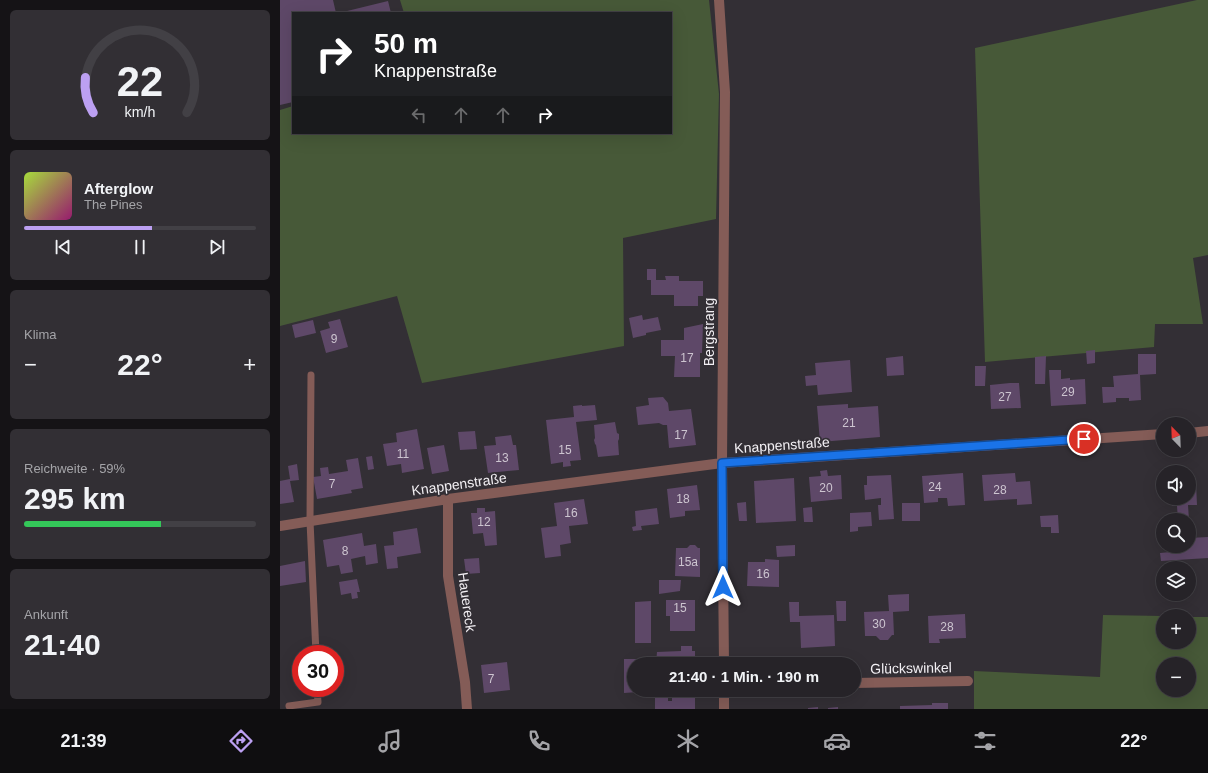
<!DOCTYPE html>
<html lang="de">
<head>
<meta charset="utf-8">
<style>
	:root { --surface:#262328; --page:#322f34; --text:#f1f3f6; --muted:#a4a4a8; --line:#424045; --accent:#bca0f2 }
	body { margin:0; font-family:Arial,sans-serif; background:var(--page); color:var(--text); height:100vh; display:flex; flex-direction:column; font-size:15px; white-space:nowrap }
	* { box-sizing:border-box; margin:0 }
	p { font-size:13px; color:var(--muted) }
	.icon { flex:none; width:22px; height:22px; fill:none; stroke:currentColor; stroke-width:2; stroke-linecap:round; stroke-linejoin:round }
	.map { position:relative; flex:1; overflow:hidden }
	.side { display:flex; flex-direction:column; gap:10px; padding:10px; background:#151316; width:280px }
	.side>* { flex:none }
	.top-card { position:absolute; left:12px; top:12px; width:380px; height:122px; border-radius:0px; box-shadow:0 4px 16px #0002,0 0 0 1px var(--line); background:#202124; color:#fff; overflow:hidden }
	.needle { width:26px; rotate:337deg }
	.fabs { position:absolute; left:876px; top:417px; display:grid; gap:8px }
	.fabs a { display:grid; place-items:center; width:40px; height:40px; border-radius:50%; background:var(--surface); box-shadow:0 4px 16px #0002,0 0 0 1px var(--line); font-size:20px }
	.speed { position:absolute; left:12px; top:645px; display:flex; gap:8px; font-size:20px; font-weight:700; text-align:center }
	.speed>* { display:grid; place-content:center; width:52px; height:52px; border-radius:50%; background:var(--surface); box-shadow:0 4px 16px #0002,0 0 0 1px var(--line); line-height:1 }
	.speed .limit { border:6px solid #d22; background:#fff; color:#111 }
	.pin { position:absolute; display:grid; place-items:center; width:34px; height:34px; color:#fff; margin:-17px; border:2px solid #fff; border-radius:50%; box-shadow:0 1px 4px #0007 }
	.me { position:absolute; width:44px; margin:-22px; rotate:0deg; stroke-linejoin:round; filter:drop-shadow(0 0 3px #0008) }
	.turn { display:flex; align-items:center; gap:14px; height:84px; padding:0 16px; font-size:18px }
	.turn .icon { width:52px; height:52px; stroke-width:2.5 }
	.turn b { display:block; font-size:28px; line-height:34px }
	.lanes { display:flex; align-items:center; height:38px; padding:0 16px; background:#0003; justify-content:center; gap:20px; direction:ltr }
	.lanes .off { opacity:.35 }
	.big { font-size:30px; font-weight:700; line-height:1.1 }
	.side .card { flex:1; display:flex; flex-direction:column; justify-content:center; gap:6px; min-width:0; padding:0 14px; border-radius:6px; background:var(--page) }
	.side .dial { align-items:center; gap:0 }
	.dial svg { height:104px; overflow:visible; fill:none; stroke:var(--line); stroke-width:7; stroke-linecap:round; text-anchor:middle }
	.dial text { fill:var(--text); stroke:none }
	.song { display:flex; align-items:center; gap:12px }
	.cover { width:48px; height:48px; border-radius:6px; background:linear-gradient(135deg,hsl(80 70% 55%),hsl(320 70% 35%)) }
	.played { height:4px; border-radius:2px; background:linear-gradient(90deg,var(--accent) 55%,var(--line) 55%) }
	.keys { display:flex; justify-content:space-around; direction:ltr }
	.heat { display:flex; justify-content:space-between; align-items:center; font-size:22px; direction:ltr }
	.charge { height:6px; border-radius:3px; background:linear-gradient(90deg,#34c759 59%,var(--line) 0) }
	.trip { position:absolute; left:347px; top:657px; width:234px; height:40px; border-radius:20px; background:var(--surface); box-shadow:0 4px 16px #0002,0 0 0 1px var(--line); font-weight:700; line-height:40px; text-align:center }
	.tabs { display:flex; height:64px; justify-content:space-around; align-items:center; background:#0f0e10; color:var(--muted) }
	.tabs .icon { width:28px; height:28px }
	.tabs .current { color:var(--accent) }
	.tabs b { font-size:18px; color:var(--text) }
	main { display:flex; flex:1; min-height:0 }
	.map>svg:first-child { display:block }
</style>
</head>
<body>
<main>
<section class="side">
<div class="card dial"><svg viewBox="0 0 100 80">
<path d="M14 69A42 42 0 1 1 86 69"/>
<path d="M14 69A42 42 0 0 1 8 42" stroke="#bca0f2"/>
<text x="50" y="56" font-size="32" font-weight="700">22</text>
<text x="50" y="72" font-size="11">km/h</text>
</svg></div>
<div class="card">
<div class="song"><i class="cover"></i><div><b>Afterglow</b><p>The Pines</p></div></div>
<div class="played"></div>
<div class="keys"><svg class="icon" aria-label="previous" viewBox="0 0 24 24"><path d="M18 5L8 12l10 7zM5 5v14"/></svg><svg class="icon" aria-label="pause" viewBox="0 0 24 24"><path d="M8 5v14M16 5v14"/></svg><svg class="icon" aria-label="next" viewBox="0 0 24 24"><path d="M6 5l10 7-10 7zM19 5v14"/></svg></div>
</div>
<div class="card"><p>Klima</p>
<div class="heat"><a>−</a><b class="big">22°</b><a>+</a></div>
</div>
<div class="card"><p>Reichweite · 59%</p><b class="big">295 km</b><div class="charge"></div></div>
<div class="card"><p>Ankunft</p><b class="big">21:40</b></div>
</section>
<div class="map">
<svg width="928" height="709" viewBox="0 0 928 709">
	<rect width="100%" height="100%" fill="#332f35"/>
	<!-- green -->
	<path fill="#475938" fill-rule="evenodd" d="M120,0H429L439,94L436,219L343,238L344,346L142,383L117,296L0,326V110L13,106V133H391V13H124Z
		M917,0H928V255L913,258L923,324H875L874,347L705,362L695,48Z
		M823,615L883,616V642H909V617H928V709H694V671L820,677ZM883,664H909V690H883Z"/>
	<!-- building -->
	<path fill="#5e4868" d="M0,0H53L56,13H13V102L0,105Z
		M108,1L111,13H64L63,12Z
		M367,269H376V280H386L385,276H399V281H423V296H418V306H394V295H371V280H367Z
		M362,315L363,320L378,317L381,330L366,333V335L353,338L349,318Z
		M60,319L68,347L46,353L40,331L50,328L48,322Z
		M33,320L36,333L15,338L12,325Z
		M423,324L422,353H420V377H394L395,356H381V340H404V328Z
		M815,350V363L807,364L806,351Z
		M858,354H876V374L860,375L861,400L849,401V398H836V402L823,403L822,387H834L833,376L858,374Z
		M623,356L624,375L607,376L606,358Z
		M766,356L765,384H755V357Z
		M570,360L572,392L538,395L537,385L526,386L525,376L536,375L535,363Z
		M695,366H706L705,386H695Z
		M769,370H781V379L790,378V380L805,379L806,404L771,406Z
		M730,383H739L741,408L711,409L710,385Z
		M383,397L388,403L389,411L411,409L416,445L389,448L387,425H383L379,423L358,425L356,407L369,405L368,398Z
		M568,404V408L598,406L600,437L540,442L537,406Z
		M302,405V406L315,405L317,420L296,422L301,460L290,461L291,466L283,467V462L271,464L266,420L294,417L293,406Z
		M335,422L337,433L339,434V439L338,441L339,455L318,457L316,445L315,444L314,440L315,438L314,425Z
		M137,429L144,469L122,473L121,464L107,466L103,444L117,442L116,433Z
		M195,431L197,449L180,450L178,432Z
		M231,435L233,445H236L239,470L208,473L204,446L216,445L215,437Z
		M164,445L169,471L152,474L147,448Z
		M92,456L94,469L88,470L86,457Z
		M78,458L83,488L71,490L72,493L37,499L33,477L41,476L40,468L48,467L49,474L68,471L66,460Z
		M17,464L19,480L10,481L14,502L0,504V481L10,479L8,466Z
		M547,470L548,476L561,475L562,499L531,502L529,477L541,476L540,471Z
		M683,473L685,505L668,506L667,498H658V502L644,503L642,476Z
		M735,473L736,482L750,481L752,504L737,505V499L704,501L702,475Z
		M611,475L614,519L599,520L598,505H601V498L585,500L584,485H587V476Z
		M514,478L516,521L476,523L474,481Z
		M909,483H916L917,505H908L909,520H898L897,506H892V498H909Z
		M417,485L420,510L405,511V516L390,518L387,489Z
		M304,499L308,524L289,526L291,543L280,545L281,556L265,558L261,528L277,526L274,503Z
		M466,502L467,521H459L457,503Z
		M622,503H640V521H622Z
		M532,507L533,522H524L523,508Z
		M197,508H205V512L215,511L217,545L205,546L203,533L193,534L191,513H197Z
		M377,508L379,524L361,526L362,530L353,531L352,527L356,526L355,511Z
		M591,512L592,526L578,527V531L570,532V513Z
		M778,515L779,533H771V527H761L760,516Z
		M137,528L141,553L117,557L118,568L107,569L104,546L114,545L113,532Z
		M82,533L84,546L96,544L98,563L86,565L85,556L71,559L73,572L61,574L59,565L47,567L43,540Z
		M928,537V558L881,561L880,553L891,552V546H909V538Z
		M410,545H415L418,548H420V577L395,576L396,548H407Z
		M515,545V556L497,557L496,546Z
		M199,558L200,573L186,574L184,559Z
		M485,559L499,560V587L467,586L468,562H485Z
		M25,561L26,582L0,586V566Z
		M77,579L80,592H77L78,598L72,599L71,593L61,595L59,582Z
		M379,580H401L400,591L379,594Z
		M629,594V611L613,612L614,635H612L608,640H600L596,636H585L584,612L609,611L608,595Z
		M386,600H415V631H390V616H386Z
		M371,601V643H355V602Z
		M556,601H566V621H557Z
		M509,602H519V616L554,615L555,646L521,648L520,622H510Z
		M685,614L686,638L659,639L660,643H649L648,616Z
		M401,646H412V651H415V664H376L377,652L401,651Z
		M344,659H358V664H354V690H358V692L344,693Z
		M227,662L230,690L204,693L201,665Z
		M375,696H388V701H392V698H415V709H375Z
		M652,703H668V709H620V706L652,705Z
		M538,707V709H528V708Z
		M558,707V709H548V708Z"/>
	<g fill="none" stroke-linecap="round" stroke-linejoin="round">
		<!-- lane -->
		<path stroke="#845c57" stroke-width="7" d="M31,375L30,521L36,654
			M9,706L38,702L37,688"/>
		<!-- street -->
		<path stroke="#845c57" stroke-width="10" d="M439,0L445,92L442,463L444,664
			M909,433L928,431
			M168,499V576L185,682L187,709
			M0,526L168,499L442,463L883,434
			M574,683L688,681
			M444,709V690"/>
	</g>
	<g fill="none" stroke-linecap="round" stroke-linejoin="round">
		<defs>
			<path id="route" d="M443,587L442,463L804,439"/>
		</defs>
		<!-- route casing -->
		<use href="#route" stroke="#114b97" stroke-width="10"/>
		<!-- route -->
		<use href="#route" stroke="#1a73e8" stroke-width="7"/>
	</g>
	<g text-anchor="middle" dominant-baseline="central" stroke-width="3.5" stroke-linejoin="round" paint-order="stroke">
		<!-- number labels -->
		<g font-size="12" fill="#cdc5d0">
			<text x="54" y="339">9</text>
			<text x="407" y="358">17</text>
			<text x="788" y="392">29</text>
			<text x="725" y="397">27</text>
			<text x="569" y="423">21</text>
			<text x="401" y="435">17</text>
			<text x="285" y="450">15</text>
			<text x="123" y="454">11</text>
			<text x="222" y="458">13</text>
			<text x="52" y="484">7</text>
			<text x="655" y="487">24</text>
			<text x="546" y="488">20</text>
			<text x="720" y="490">28</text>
			<text x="403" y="499">18</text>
			<text x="291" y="513">16</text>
			<text x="204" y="522">12</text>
			<text x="65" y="551">8</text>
			<text x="408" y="562">15a</text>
			<text x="483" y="574">16</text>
			<text x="400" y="608">15</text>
			<text x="599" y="624">30</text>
			<text x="667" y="627">28</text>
			<text x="211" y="679">7</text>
		</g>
		<!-- street labels -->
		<g font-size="14" fill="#f2eff3" stroke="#332f35">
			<text transform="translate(429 332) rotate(-90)">Bergstrang</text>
			<text transform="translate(502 445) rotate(-4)">Knappenstraße</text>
			<text transform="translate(179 484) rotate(-8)">Knappenstraße</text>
			<text transform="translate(187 602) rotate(82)">Hauereck</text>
			<text transform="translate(631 668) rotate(-1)">Glückswinkel</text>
		</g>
	</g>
</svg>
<div class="fabs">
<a><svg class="needle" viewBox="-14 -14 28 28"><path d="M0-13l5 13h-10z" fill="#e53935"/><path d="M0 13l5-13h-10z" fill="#a4a4a8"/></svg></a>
<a><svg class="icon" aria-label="sound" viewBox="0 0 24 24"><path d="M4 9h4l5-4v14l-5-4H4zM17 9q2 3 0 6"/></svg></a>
<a><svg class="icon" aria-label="search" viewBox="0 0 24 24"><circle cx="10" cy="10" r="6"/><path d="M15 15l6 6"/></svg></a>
<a><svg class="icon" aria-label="layers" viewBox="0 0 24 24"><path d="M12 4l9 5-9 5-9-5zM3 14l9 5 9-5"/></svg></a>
<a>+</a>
<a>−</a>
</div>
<div class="speed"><div class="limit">30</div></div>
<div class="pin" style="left:804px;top:439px;background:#d93025"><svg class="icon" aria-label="arrive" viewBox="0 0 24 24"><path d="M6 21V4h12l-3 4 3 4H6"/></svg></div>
<svg class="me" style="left:443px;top:587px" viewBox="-20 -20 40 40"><path d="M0-17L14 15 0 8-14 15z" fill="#1a73e8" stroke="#fff" stroke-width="4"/></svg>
<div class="trip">21:40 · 1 Min. · 190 m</div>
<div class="top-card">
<div class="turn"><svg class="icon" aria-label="right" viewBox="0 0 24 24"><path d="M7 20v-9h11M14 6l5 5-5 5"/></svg><div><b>50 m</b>Knappenstraße</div></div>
<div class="lanes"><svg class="icon off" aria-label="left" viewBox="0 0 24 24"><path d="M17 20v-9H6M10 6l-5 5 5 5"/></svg><svg class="icon off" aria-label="ahead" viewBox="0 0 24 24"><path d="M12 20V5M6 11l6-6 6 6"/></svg><svg class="icon off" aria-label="ahead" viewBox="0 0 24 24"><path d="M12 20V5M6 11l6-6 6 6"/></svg><svg class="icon" aria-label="right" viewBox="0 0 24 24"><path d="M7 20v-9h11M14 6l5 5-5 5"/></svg></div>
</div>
</div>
</main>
<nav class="tabs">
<b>21:39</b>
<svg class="icon current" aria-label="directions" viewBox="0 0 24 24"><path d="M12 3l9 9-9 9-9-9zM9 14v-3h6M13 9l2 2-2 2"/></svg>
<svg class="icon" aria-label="music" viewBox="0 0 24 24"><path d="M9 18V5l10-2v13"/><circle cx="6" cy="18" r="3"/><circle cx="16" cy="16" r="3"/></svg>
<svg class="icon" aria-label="phone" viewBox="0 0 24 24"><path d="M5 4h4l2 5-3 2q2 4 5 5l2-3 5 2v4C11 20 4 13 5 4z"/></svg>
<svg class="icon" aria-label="climate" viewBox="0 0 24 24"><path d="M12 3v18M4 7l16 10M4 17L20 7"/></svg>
<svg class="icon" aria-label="car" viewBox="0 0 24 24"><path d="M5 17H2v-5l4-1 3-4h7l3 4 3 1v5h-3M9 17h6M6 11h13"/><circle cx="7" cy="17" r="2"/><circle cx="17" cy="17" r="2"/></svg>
<svg class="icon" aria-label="filters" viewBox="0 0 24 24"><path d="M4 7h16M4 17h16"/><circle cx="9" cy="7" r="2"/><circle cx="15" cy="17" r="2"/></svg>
<b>22°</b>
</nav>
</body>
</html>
